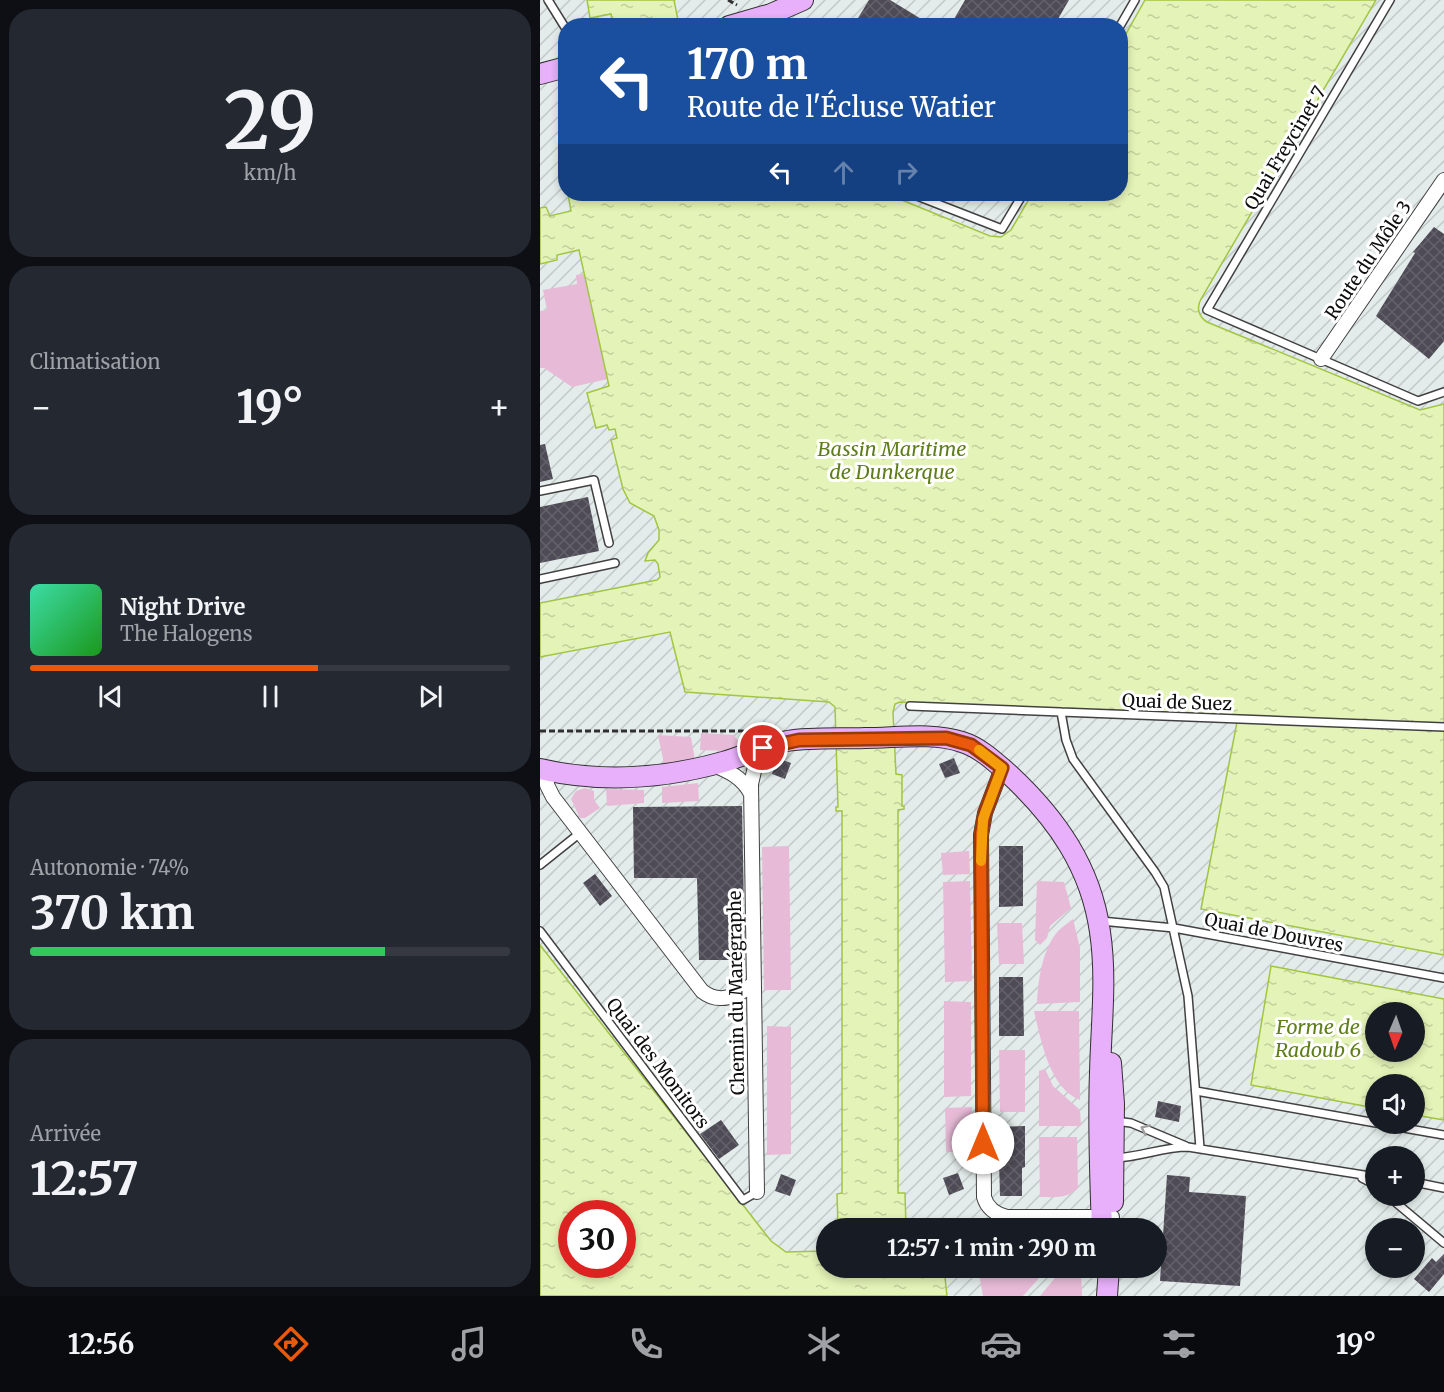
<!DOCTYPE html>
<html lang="fr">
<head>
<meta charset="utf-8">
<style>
	:root { --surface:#171b24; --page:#242831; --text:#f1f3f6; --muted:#9ea1a6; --line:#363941; --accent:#ea580c }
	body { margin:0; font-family:Merriweather,serif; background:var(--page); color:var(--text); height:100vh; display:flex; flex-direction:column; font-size:22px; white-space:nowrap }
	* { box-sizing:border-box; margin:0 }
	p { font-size:20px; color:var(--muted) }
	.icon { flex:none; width:33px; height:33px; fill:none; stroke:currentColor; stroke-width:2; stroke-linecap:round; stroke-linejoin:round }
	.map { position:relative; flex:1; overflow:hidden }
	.drawer { display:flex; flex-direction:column; gap:9px; padding:9px; background:#0d0f14; width:540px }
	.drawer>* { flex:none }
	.top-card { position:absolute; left:18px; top:18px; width:570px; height:183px; border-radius:24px; box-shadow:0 3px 9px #0003; background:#1a4fa0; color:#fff; overflow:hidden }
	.needle { width:39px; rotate:182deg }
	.buttons { position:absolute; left:825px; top:1002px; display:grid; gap:12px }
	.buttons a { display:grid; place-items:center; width:60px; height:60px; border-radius:50%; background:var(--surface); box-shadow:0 3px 9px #0003; font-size:30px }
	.speed { position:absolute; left:18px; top:1200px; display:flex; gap:12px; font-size:30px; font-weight:700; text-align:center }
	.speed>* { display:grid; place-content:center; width:78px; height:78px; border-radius:50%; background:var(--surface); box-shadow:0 3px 9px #0003; line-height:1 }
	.speed .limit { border:9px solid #d22; background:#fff; color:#111 }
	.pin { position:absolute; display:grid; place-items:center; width:51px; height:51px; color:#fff; margin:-26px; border:3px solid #fff; border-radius:50%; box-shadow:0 2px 6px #0007 }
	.me { position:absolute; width:66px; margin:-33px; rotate:0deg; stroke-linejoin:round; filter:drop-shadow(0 0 4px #0008) }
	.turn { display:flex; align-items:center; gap:21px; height:126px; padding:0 30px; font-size:27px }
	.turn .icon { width:78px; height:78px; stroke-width:2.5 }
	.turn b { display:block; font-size:42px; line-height:51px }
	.lanes { display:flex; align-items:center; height:57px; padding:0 30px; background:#0003; justify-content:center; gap:30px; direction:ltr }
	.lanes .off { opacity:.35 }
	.big { font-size:45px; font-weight:700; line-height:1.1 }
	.drawer .tile { flex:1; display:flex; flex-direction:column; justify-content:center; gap:9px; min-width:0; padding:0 21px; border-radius:24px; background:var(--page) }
	.drawer .dial { align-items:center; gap:0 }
	.dial b { font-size:78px; line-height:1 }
	.song { display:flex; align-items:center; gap:18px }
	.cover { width:72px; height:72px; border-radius:9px; background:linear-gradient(135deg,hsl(160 70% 55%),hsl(120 70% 35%)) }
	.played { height:6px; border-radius:3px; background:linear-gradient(90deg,var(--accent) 60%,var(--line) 60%) }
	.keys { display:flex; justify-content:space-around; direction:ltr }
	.heat { display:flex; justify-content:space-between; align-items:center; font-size:33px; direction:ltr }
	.charge { height:9px; border-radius:4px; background:linear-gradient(90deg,#34c759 74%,var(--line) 0) }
	.trip { position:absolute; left:276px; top:1218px; width:351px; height:60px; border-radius:30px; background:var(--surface); box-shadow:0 3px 9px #0003; font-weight:700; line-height:60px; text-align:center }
	.dock { display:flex; height:96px; justify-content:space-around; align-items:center; background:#090b0e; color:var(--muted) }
	.dock .icon { width:42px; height:42px }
	.dock .current { color:var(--accent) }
	.dock b { font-size:27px; color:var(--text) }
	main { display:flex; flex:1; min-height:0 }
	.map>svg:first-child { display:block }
</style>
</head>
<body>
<main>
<section class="drawer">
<div class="tile dial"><b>29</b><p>km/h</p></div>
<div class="tile"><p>Climatisation</p>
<div class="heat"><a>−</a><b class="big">19°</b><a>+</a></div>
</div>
<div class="tile">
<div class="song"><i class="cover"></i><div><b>Night Drive</b><p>The Halogens</p></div></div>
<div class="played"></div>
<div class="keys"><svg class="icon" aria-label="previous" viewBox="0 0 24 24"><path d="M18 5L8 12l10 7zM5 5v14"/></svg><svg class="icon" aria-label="pause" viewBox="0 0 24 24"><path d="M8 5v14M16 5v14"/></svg><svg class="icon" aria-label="next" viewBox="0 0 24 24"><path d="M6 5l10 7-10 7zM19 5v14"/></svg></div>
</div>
<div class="tile"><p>Autonomie · 74%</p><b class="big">370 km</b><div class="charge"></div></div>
<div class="tile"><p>Arrivée</p><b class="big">12:57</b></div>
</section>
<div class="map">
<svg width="904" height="1296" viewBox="0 0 904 1296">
	<defs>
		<pattern id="industrial-furrows" width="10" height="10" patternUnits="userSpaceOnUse" patternTransform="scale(1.5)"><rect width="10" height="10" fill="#e3ecea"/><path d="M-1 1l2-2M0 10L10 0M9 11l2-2" fill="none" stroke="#c2c9c8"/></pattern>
		<pattern id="water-ripples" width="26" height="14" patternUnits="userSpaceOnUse" patternTransform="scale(1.5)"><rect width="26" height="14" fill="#e4f3b7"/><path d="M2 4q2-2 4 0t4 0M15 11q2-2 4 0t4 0" fill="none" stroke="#c2cf9c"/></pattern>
		<pattern id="building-cross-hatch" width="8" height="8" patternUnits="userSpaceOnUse" patternTransform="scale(1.5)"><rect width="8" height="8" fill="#4e4b56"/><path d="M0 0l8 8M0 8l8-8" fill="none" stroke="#636169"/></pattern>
	</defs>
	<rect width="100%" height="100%" fill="#faf0fe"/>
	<!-- industrial -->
	<path fill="url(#industrial-furrows)" fill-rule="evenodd" d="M0,0H47L50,18L71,14L73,25L26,26L25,133L16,136L25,184L26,194H28L69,386L47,394L67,425L74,429L77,438L71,440L83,488L90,502L114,516L119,530V540L108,553L105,561L115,560L118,563L145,692L289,702L295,707L296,725L353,724V707L355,704L360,702L904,724L661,909L904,955V1296H407L404,1268H616V1228H366L364,1193L297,1194L298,1228H286V1251L246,1252L231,1241L0,945ZM836,1012H874V1052H836ZM836,1084H874V1124H836ZM836,1156H874V1196H836ZM836,1228H874V1268H836Z
		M134,0H605L581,43L580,26L139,25Z
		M836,0H904V404L881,410L667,322L661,317L659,311L661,299Z
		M347,194H492L471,230L466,235L456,237Z"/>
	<!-- grass -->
	<path fill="#e7bbd7" d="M44,274L68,379L32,387L4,368H0V311L7,310L3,290L37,284L36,275Z
		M161,733L194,735L200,744L188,751L160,750Z
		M118,735L151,737L155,760L124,764Z
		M158,783L159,801L122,803V787Z
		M45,788L54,791V800L60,808L45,818H40L31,799L36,791Z
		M66,789L104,790V803L67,806Z
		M249,846L251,990H224L222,847Z
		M429,851L430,874L403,875L401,853Z
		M430,881L432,981L405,982L403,882Z
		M497,881L524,882L531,908L510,926L507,938L500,945L495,940Z
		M533,919L540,948V1002L497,1004C498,980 502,950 518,931C522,927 528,923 533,919Z
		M457,923H482L484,964H459Z
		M404,1001L431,1002V1096L404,1097Z
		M494,1011H539L540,1100C509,1088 501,1040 494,1011Z
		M227,1026L251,1027V1154L227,1155Z
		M459,1050H485V1112H460Z
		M505,1069L513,1086L540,1110L541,1126H499V1071Z
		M432,1107V1152H406L405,1108Z
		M499,1137H537L538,1188C527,1199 515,1197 500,1197Z
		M438,1268H508L483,1296H443Z
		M523,1268H541L542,1296H500Z"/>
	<!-- water -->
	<path fill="url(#water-ripples)" stroke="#a2c543" stroke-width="1.5" fill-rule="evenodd" d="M47,0H134L139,25H73L71,14L50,18Z
		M605,0H836L661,299C656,308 659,317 667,322L880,410L904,404V724L360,702L355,704L353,712L356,774L362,775V806H364V809L358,810V1193H365L366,1228H298L297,1194L302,1193V811H296V807H298L295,707L289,702L145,692L130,632L0,657V603L117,580L120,577L118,564L115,560L105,561L108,553L119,540V530L114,516L90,503L83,489L71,440L77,438L75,429L69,430L67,425L56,428L47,393L69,386L39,250L17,255V260L0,264V208L6,207L10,216L31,211L28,194H347L450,236L461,237L471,230L492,194H580L581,43Z
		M697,722L904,730V955L661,909Z
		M0,945L231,1241L246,1252L286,1251V1268H404L407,1296H0ZM32,1214H82V1264H32Z
		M731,966L904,999V1120L875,1115L874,1084H836L835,1108L711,1085ZM874,1012V1052H836V1012Z"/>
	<!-- building -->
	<path fill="url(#building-cross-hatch)" d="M329,0H350L393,26H330L318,18Z
		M425,0H529L514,26H410Z
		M894,227L904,234V341L889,359L836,316L875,253L873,252Z
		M5,444L13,479L0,482V445Z
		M48,497L59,551L0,563V507Z
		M237,758L251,763L245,779L232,774Z
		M414,758L420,773L405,778L399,764Z
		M202,806L205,960H159L157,878H94L93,807Z
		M459,846H483V906L459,907Z
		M55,874L72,896L60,906L43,883Z
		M459,977H483L484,1036H459Z
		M618,1101L641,1106L639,1122L615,1117Z
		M181,1120L199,1145L179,1159L160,1134Z
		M485,1126V1167L482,1168V1196H460L458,1127Z
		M418,1173L424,1189L409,1195L403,1178Z
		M241,1174L256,1180L250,1196L235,1191Z
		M627,1175L650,1177L649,1192L706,1196L700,1286L620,1281Z
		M904,1254V1274L889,1292L874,1279L892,1258L896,1262Z"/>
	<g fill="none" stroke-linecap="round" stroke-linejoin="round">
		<defs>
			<path id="lane" d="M8,0L26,29
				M850,0L667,310L878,401L904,392
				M580,26L595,0
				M372,194L462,229L483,194
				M0,491L54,480L69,543
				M0,579L75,563
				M370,706L904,727
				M521,712L526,740L533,759L615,872L624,887L648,996L660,1148
				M0,865L40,833
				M561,921L634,928L904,978
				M0,931L203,1200L217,1192
				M656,1091L836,1123
				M575,1121L591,1123L646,1146
				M841,1124L904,1135
				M575,1158C600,1157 623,1147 648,1147L836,1177
				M822,1178L836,1185
				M874,1182L904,1188
				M848,1196L904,1243"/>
			<path id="street" d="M781,359L904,180
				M173,765C189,771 203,778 211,794
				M462,768L445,813L441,835L444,1197C447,1208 455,1214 467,1217H572
				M7,770V785L13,797L162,991C179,1005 199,996 214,983
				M217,1192L211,784L215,767L230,747"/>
			<path id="secondary" d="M189,26L231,14L263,0
				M0,74L26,67
				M0,769C61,783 122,779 183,762C205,756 225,745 247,741C273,737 300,739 325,738C356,738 392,732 422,742C441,748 455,762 470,775C516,818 551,867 560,932C567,978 561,1026 560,1073C558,1125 560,1177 562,1228
				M571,1063L574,1104L573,1202
				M567,1296L569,1268"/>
		</defs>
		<!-- lane casing -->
		<use href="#lane" stroke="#414141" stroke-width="10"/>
		<!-- street casing -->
		<use href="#street" stroke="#414141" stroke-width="16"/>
		<!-- secondary casing -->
		<use href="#secondary" stroke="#303030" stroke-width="22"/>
		<!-- path -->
		<path stroke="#303030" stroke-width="3" stroke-dasharray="6 3" stroke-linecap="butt" d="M188,0L197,5
			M0,731H203L211,735"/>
		<!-- lane -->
		<use href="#lane" stroke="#fff" stroke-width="7"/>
		<!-- street -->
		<use href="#street" stroke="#fff" stroke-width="14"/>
		<!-- secondary -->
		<use href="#secondary" stroke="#e8affa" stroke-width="20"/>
	</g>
	<!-- one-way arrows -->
	<defs><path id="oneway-chevron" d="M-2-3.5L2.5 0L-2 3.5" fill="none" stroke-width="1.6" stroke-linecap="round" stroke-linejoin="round" transform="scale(1.5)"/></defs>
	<use stroke="#9f9f9f" href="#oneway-chevron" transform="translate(605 1129) rotate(-155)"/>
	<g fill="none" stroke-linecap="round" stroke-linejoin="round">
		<defs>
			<path id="route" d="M223,748L259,740L406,738L431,745L462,768L445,813L441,834L443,1143"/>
		</defs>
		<!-- route casing -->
		<use href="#route" stroke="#983908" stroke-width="15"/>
		<!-- route -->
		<use href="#route" stroke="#ea580c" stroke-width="10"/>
		<!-- slow -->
		<path stroke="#f59e0b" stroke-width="10" d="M439,750L462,768L443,819L441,861"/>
	</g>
	<g text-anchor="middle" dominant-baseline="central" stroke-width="6" stroke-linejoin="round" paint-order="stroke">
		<!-- street labels -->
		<g font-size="18" fill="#0e0e0e" stroke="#fff">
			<text transform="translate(745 148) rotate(-59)">Quai Freycinet 7</text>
			<text transform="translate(828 260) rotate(-56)">Route du Môle 3</text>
			<text transform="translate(637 702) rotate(2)">Quai de Suez</text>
			<text transform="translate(734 932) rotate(11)">Quai de Douvres</text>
			<text transform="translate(196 993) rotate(-91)">Chemin du Marégraphe</text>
			<text transform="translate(118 1063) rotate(53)">Quai des Monitors</text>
		</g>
		<!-- water labels -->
		<g font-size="20" font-style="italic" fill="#5f7e1b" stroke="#fff">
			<text x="352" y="448">Bassin Maritime<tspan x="352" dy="23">de Dunkerque</tspan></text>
			<text x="778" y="1026">Forme de<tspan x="778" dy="23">Radoub 6</tspan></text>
		</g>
	</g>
</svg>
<div class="buttons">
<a><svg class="needle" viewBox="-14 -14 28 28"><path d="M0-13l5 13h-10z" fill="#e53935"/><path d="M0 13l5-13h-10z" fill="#9ea1a6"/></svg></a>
<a><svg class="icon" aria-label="sound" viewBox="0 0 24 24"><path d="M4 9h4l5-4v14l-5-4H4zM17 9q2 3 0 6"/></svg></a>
<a>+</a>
<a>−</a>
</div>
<div class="speed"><div class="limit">30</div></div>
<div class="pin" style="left:223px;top:748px;background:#d93025"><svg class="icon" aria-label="arrive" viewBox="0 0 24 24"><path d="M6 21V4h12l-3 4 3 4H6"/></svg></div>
<svg class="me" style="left:443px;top:1143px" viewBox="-20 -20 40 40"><circle r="19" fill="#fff"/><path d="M0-13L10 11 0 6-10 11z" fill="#ea580c"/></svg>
<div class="trip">12:57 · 1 min · 290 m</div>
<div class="top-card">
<div class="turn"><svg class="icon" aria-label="left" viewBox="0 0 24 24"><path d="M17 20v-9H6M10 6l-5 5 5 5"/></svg><div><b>170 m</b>Route de l'Écluse Watier</div></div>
<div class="lanes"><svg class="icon" aria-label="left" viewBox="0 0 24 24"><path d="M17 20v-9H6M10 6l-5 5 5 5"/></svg><svg class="icon off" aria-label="ahead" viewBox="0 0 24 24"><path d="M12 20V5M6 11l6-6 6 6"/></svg><svg class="icon off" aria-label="right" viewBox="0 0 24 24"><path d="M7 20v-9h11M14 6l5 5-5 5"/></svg></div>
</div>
</div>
</main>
<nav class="dock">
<b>12:56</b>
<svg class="icon current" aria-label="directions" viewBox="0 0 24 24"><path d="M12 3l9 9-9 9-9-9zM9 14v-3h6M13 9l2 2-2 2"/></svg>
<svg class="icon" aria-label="music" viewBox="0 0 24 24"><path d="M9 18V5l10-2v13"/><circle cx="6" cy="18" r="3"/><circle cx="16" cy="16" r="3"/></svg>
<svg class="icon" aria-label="phone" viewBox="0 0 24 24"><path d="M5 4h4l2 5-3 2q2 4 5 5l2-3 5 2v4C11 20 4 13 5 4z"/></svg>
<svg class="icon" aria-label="climate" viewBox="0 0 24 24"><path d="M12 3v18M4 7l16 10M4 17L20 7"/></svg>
<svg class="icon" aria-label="car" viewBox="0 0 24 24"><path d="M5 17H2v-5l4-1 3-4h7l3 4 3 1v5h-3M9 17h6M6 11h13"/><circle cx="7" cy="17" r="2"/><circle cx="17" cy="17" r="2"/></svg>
<svg class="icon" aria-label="filters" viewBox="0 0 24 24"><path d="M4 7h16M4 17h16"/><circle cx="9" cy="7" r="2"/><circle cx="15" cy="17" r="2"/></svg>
<b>19°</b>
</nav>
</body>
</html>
